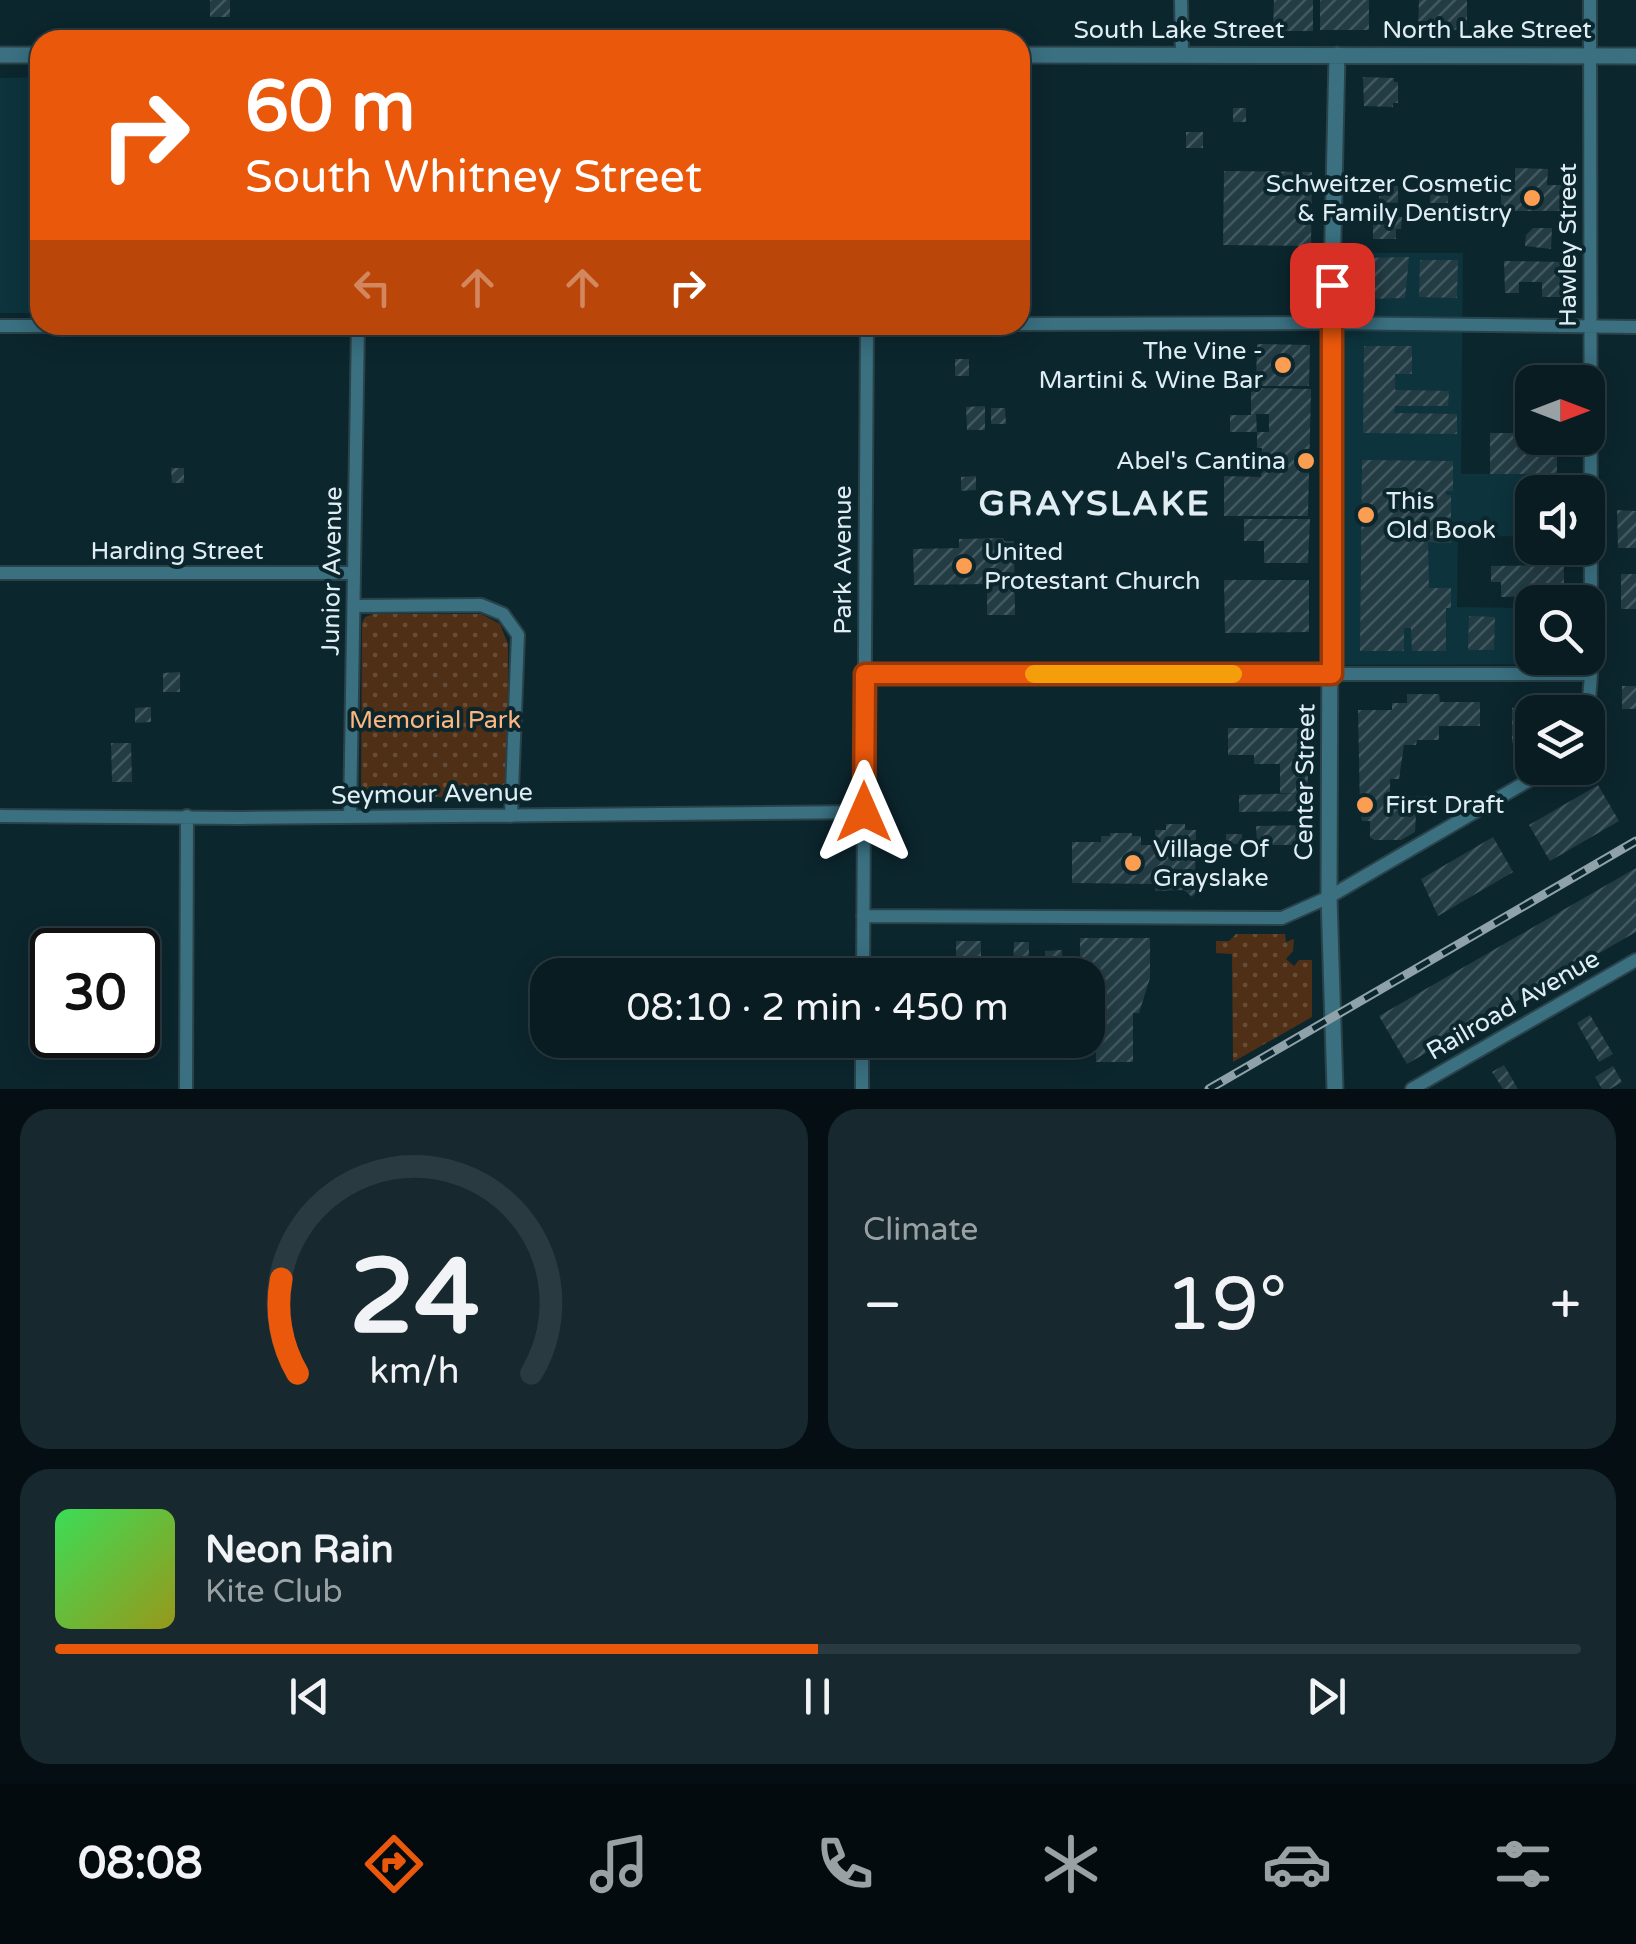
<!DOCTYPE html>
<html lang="en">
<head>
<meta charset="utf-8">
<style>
	:root { --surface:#091c22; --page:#17292f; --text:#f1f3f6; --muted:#99a1a5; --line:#293a40; --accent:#ea580c }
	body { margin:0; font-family:"Varela Round",sans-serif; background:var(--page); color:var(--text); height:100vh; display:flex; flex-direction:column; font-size:38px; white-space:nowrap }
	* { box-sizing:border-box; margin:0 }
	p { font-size:32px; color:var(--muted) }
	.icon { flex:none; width:55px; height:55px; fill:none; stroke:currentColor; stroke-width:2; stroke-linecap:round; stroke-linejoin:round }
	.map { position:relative; height:1089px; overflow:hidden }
	.side { display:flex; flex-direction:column; gap:20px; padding:20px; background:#050f13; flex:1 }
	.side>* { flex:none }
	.hud { position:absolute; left:30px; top:30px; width:1000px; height:305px; border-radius:30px; box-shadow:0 5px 25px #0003,0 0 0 2px var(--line); background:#ea580c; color:#fff; overflow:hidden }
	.needle { width:65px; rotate:90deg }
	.fabs { position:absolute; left:1515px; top:365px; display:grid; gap:20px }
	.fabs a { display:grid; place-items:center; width:90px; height:90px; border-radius:20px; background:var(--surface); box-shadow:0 5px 25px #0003,0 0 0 2px var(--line); font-size:50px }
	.speed { position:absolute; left:30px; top:928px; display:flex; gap:20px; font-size:50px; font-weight:700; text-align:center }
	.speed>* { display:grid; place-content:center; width:130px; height:130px; border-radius:50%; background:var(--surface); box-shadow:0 5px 25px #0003,0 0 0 2px var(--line); line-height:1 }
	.speed .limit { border:5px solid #111; border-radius:15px; background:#fff; color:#111 }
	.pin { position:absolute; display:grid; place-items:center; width:85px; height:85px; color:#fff; margin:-42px; border-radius:20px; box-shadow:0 5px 15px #0006 }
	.me { position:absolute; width:110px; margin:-55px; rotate:0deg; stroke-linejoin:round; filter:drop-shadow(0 0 8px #0008) }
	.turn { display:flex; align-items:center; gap:35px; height:210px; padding:0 50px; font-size:45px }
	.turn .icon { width:130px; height:130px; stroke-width:2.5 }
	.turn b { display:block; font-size:70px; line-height:85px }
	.lanes { display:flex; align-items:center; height:95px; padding:0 50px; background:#0003; justify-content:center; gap:50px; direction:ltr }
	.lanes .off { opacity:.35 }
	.big { font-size:75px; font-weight:600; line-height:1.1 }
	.side .tile { flex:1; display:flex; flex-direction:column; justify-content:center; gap:15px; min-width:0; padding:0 35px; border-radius:30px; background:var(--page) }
	.side .dial { align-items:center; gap:0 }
	.dial svg { height:260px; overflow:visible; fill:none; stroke:var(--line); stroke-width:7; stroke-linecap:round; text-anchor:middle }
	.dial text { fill:var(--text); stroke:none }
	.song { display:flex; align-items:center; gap:30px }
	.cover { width:120px; height:120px; border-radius:15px; background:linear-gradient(135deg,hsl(130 70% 55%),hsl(60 70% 35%)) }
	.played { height:10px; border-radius:5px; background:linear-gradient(90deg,var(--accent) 50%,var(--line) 50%) }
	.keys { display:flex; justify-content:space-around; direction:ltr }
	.heat { display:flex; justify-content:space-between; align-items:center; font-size:55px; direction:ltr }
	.side .tiles { flex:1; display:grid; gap:20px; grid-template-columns:1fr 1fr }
	.tile:last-child { grid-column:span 2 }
	.trip { position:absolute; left:530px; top:958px; width:575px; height:100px; border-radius:30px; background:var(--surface); box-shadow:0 5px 25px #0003,0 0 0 2px var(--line); font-weight:600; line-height:100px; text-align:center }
	.menu { display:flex; height:160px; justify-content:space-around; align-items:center; background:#040b0e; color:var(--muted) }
	.menu .icon { width:70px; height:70px }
	.menu .on { color:var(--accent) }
	.menu b { font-size:45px; color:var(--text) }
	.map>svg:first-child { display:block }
</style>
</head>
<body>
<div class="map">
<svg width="1636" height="1089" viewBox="0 0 1636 1089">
	<defs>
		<pattern id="green-dots" width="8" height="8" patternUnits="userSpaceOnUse" patternTransform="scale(2.5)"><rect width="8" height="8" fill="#4f2f16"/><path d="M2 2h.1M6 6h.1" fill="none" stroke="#684d38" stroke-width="1.8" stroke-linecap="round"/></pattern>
		<pattern id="building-hatch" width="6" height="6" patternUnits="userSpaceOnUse" patternTransform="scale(2.5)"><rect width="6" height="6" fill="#233c44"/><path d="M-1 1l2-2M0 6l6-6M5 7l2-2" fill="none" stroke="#435860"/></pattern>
	</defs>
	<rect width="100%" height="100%" fill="#0c262e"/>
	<!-- built -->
	<path fill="#0d333d" d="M40,77V313H0V78Z
		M1358,253H1463L1461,474H1575V492H1532V536L1458,537L1457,607L1532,608V658H1574V664L1342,665L1344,281Z"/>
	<!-- green -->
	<path fill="url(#green-dots)" d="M374,614H481L500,624L508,644V797H361L362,623L365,617Z
		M1236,934H1285L1286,942L1294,939L1293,951L1286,959L1294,966L1299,960H1312V1017L1233,1062L1232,954L1216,953V941H1229Z"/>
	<!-- building -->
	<path fill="url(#building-hatch)" d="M210,0H230V17H210Z
		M1274,0H1313V31H1273Z
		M1320,0H1369V30H1320Z
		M1419,0H1467V30L1418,29Z
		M1363,77L1394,78V82H1398V103H1393V107L1364,106Z
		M1233,108H1246V122H1233Z
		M1186,132H1203V148H1186Z
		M1515,168L1548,169L1547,185H1562V211H1501V186H1515Z
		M1224,171L1312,172L1311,246L1223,245Z
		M1431,180H1449L1448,203H1430Z
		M1379,186H1398V203L1379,202V194H1376Z
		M1373,217H1402L1401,229H1396V239H1373Z
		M1533,228H1552L1551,249L1525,246L1526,235Z
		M1409,257L1405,298L1364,299V258Z
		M1420,260H1458L1457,298L1419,297Z
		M1504,261L1565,262L1566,297H1542V282H1519V293H1505Z
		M1257,344L1310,345L1309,386H1256Z
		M1364,346H1412V374H1395V390L1449,391L1448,406H1395L1394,413L1457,414V434L1363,433Z
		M955,359H969V376H955Z
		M1251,388L1311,389L1308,516H1224V476L1261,477L1262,448H1257V432H1269V414H1256L1257,432H1230V415H1251Z
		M985,406V430H967L966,407Z
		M991,408H1005L1006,424H991Z
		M1490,433H1532V438H1557V474H1490Z
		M1362,460L1453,461V491H1446V495H1451V543L1428,542L1429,588H1451V608H1446V651H1412L1411,628H1404V651H1360Z
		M171,468H184V483H172Z
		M976,476V490L961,491V477Z
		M1617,510L1636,511V548H1618Z
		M1244,519H1310L1308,563H1264V541H1244Z
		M1003,538L1004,541H1014L1015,615H987V584L914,585L913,549L959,548V539Z
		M1564,565V596L1501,597V582H1491V566Z
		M1621,574H1636V609H1621Z
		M1224,580H1309V632L1225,633Z
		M1469,616L1495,617L1494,650H1468Z
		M180,672V692H163V673Z
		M1622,686H1636V709H1622Z
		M1407,694H1439L1440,702H1480V726H1439V740H1417L1416,745H1404L1399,779H1390V796H1428V814H1416L1415,832L1401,840H1374L1370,837V821H1362L1360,812L1358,710H1392V703H1407Z
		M1528,706V710H1532V743H1512V708Z
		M151,707V722L135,723V708Z
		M1228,728H1308V811L1239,812V795L1303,793H1280V764H1254V755H1228Z
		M111,743H131L132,782H112Z
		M1598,785L1619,821L1550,861L1529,825Z
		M1166,824H1185V830H1196L1195,882L1201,888L1192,897L1184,890L1155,891V884L1072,883V842H1101V836H1110V833H1132V836H1141V845H1155V830H1166Z
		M1307,825V845H1257L1256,826Z
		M1226,834H1242V844H1226Z
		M1493,837L1513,872L1438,916L1421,879Z
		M1636,868V932L1407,1064L1379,1016Z
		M1080,938H1150V978L1139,1013H1133V1062H1096V1012H1088V975H1071V971H1080Z
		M956,941H981V975H956Z
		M1014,942H1029V975H1013Z
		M1062,950L1063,975H1045V951Z
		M1590,1015L1613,1054L1599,1062L1577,1023Z
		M1504,1065L1518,1089H1503L1492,1072Z
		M1613,1066L1622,1082L1610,1089H1602L1595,1077Z"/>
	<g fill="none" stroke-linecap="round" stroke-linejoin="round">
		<defs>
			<path id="minor" d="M1181,0L1182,55
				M1020,324L1331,323L1636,327
				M0,326L776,325
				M0,573H354
				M354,606L481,605L503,614L518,635L511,816
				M865,674H1591
				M1588,713L1591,674L1590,0
				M0,816L240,818L864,812
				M350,817L358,325
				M863,916L1282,918L1329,897L1550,768
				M863,975L867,325
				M186,1089L187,816
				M862,1089V1040
				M1412,1089L1636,960"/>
			<path id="tertiary" d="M0,55H40
				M1020,55L1636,56
				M1335,1089L1329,897L1331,323L1337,55"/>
		</defs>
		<!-- minor casing -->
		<use href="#minor" stroke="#2a424a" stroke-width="16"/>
		<!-- tertiary casing -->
		<use href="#tertiary" stroke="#2a424a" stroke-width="19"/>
		<!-- minor -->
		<use href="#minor" stroke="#3a7080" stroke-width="12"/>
		<!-- tertiary -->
		<use href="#tertiary" stroke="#3a7080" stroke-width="15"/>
		<defs>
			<path id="rail" d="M1209,1089L1636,841"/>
		</defs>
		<!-- rail casing -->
		<use href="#rail" stroke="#8fa2a9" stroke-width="9"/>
		<!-- rail -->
		<use href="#rail" stroke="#0c262e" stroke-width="5" stroke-dasharray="15" stroke-linecap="butt"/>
	</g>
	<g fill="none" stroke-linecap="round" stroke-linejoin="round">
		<defs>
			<path id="route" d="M864,812L865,674H1332V285"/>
		</defs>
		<!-- route casing -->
		<use href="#route" stroke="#983908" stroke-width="25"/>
		<!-- route -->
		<use href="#route" stroke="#ea580c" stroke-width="18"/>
		<!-- slow -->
		<path stroke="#f59e0b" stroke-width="18" d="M1034,674H1233"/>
	</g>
	<!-- markers -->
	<g fill="#fc9e52" stroke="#0c262e" stroke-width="4">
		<circle cx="1532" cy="198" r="10"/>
		<circle cx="1283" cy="365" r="10"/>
		<circle cx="1306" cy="461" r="10"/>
		<circle cx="1366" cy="515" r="10"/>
		<circle cx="964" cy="566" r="10"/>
		<circle cx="1365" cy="805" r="10"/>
		<circle cx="1133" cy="863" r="10"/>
	</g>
	<g text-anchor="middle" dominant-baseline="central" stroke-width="8" stroke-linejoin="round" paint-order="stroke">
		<!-- street labels -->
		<g font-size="25" fill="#e0eef4" stroke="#0c262e">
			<text x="1179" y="30">South Lake Street</text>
			<text x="1487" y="30">North Lake Street</text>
			<text transform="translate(1568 245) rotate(-90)">Hawley Street</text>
			<text x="177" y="551">Harding Street</text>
			<text transform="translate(843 560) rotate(-90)">Park Avenue</text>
			<text transform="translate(332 571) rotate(-89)">Junior Avenue</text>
			<text transform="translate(1305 782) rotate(-89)">Center Street</text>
			<text transform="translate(432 794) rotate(-1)">Seymour Avenue</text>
			<text transform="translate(1513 1005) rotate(-30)">Railroad Avenue</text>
		</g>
		<!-- poi labels -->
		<g font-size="25" fill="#e0eef4" stroke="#0c262e" text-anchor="start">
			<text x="1512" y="184" text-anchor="end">Schweitzer Cosmetic<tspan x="1512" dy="29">&amp; Family Dentistry</tspan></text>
			<text x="1263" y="351" text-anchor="end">The Vine -<tspan x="1263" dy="29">Martini &amp; Wine Bar</tspan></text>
			<text x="1286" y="461" text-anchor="end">Abel's Cantina</text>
			<text x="1386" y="501">This<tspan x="1386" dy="29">Old Book</tspan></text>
			<text x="984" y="552">United<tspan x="984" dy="29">Protestant Church</tspan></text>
			<text x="1385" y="805">First Draft</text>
			<text x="1153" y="849">Village Of<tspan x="1153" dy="29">Grayslake</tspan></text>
		</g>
		<!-- park labels -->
		<g font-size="25" fill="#feb680" stroke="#0c262e">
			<text x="435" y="720">Memorial Park</text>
		</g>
		<!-- district labels -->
		<g font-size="35" font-weight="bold" letter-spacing="2.5" fill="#e0eef4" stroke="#0c262e">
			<text x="1095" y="504">GRAYSLAKE</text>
		</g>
	</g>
</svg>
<div class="fabs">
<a><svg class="needle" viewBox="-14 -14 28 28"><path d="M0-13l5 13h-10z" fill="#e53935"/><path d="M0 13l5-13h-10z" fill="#99a1a5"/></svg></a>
<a><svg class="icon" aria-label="sound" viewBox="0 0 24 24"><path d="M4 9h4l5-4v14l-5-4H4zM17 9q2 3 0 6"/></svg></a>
<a><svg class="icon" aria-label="search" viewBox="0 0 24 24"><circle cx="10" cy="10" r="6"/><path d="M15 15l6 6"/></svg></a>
<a><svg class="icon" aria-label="layers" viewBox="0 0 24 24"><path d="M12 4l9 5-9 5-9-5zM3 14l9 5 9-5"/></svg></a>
</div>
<div class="speed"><div class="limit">30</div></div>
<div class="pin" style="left:1332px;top:285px;background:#d93025"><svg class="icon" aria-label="arrive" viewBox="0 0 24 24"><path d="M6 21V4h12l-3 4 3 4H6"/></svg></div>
<svg class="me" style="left:864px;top:812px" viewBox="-20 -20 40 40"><path d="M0-17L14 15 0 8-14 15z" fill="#ea580c" stroke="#fff" stroke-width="4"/></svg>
<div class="trip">08:10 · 2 min · 450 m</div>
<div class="hud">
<div class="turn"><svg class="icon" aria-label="right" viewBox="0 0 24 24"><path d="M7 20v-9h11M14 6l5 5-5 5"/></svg><div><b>60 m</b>South Whitney Street</div></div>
<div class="lanes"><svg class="icon off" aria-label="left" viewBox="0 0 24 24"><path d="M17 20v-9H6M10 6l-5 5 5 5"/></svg><svg class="icon off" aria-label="ahead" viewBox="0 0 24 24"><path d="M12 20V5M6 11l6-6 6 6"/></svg><svg class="icon off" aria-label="ahead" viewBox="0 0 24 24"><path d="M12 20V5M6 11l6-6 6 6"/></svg><svg class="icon" aria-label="right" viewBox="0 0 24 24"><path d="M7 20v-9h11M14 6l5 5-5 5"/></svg></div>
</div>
</div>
<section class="side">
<div class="tiles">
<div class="tile dial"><svg viewBox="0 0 100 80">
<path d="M14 69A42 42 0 1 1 86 69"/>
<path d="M14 69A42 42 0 0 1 9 40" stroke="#ea580c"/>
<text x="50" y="56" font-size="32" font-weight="700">24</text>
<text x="50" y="72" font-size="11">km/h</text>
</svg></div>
<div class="tile"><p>Climate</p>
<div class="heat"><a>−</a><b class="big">19°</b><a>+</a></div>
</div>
<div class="tile">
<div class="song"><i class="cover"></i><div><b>Neon Rain</b><p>Kite Club</p></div></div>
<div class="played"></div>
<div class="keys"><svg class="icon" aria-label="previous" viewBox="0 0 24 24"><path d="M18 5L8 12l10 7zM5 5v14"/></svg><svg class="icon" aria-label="pause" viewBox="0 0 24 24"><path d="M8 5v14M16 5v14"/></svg><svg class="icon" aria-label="next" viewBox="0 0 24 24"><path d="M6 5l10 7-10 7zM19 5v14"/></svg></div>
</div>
</div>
</section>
<nav class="menu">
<b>08:08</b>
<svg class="icon on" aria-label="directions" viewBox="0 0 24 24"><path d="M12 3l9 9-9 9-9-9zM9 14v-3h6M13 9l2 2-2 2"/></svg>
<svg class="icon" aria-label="music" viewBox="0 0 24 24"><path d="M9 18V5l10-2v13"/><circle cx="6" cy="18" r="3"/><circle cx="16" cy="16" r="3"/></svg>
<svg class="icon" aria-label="phone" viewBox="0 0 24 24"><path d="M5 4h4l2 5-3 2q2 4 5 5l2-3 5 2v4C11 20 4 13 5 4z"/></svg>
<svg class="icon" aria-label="climate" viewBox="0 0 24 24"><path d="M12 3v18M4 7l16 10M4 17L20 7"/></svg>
<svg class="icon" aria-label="car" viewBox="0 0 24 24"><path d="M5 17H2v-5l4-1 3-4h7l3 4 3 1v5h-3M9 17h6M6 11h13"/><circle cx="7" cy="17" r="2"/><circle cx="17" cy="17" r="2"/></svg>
<svg class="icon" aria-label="filters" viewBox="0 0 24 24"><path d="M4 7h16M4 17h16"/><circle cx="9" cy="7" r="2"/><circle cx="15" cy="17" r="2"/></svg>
</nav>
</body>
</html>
